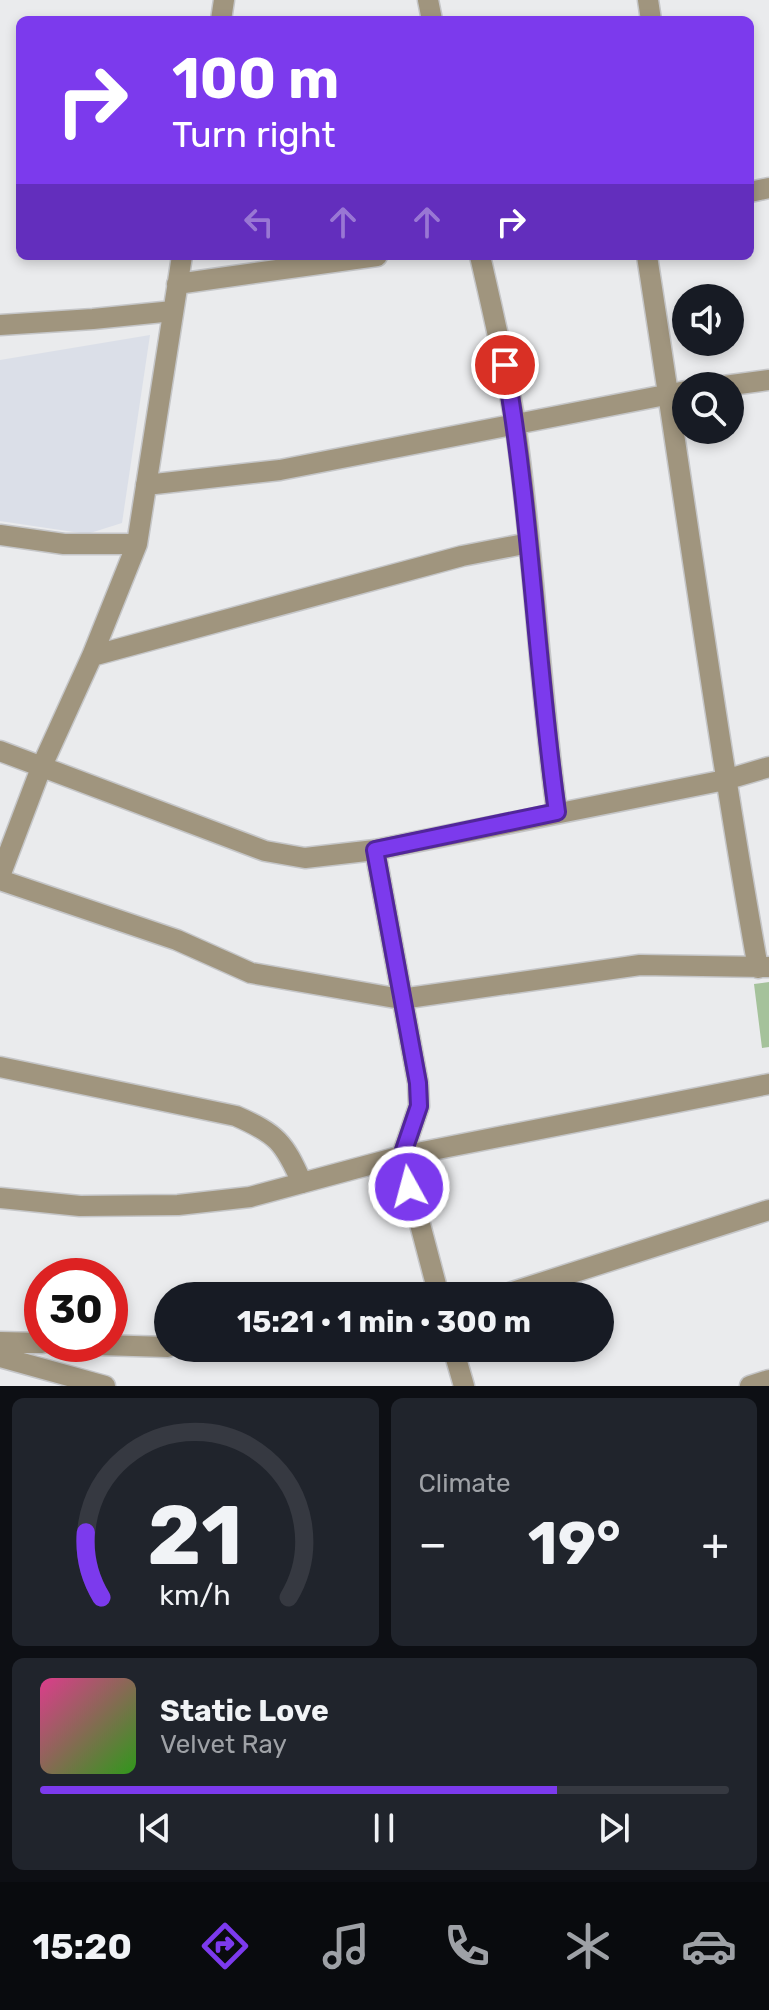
<!DOCTYPE html>
<html lang="en">
<head>
<meta charset="utf-8">
<style>
	:root { --surface:#171b24; --page:#20242c; --text:#f1f3f6; --muted:#9ea1a6; --line:#363941; --accent:#7c3aed }
	body { margin:0; font-family:Rubik,sans-serif; background:var(--page); color:var(--text); height:100vh; display:flex; flex-direction:column; font-size:30px; white-space:nowrap }
	* { box-sizing:border-box; margin:0 }
	p { font-size:26px; color:var(--muted) }
	.icon { flex:none; width:44px; height:44px; fill:none; stroke:currentColor; stroke-width:2; stroke-linecap:round; stroke-linejoin:round }
	.map { position:relative; height:1386px; overflow:hidden }
	.side { display:flex; flex-direction:column; gap:12px; padding:12px; background:#0d0f14; flex:1 }
	.side>* { flex:none }
	.hud { position:absolute; left:16px; top:16px; width:738px; height:244px; border-radius:12px; box-shadow:0 4px 12px #0003; background:#7c3aed; color:#fff; overflow:hidden }
	.buttons { position:absolute; left:672px; top:284px; display:grid; gap:16px }
	.buttons a { display:grid; place-items:center; width:72px; height:72px; border-radius:50%; background:var(--surface); box-shadow:0 4px 12px #0003; font-size:40px }
	.speed { position:absolute; left:24px; top:1258px; display:flex; gap:16px; font-size:40px; font-weight:700; text-align:center }
	.speed>* { display:grid; place-content:center; width:104px; height:104px; border-radius:50%; background:var(--surface); box-shadow:0 4px 12px #0003; line-height:1 }
	.speed .limit { border:12px solid #d22; background:#fff; color:#111 }
	.pin { position:absolute; display:grid; place-items:center; width:68px; height:68px; color:#fff; margin:-34px; border:4px solid #fff; border-radius:50%; box-shadow:0 2px 8px #0007 }
	.me { position:absolute; width:88px; margin:-44px; rotate:353deg; stroke-linejoin:round; filter:drop-shadow(0 0 6px #0008) }
	.turn { display:flex; align-items:center; gap:28px; height:168px; padding:0 24px; font-size:36px }
	.turn .icon { width:104px; height:104px; stroke-width:2.5 }
	.turn b { display:block; font-size:56px; line-height:68px }
	.lanes { display:flex; align-items:center; height:76px; padding:0 24px; background:#0003; justify-content:center; gap:40px; direction:ltr }
	.lanes .off { opacity:.35 }
	.big { font-size:60px; font-weight:700; line-height:1.1 }
	.side .widget { flex:1; display:flex; flex-direction:column; justify-content:center; gap:12px; min-width:0; padding:0 28px; border-radius:12px; background:var(--page) }
	.side .dial { align-items:center; gap:0 }
	.dial svg { height:208px; overflow:visible; fill:none; stroke:var(--line); stroke-width:7; stroke-linecap:round; text-anchor:middle }
	.dial text { fill:var(--text); stroke:none }
	.song { display:flex; align-items:center; gap:24px }
	.cover { width:96px; height:96px; border-radius:12px; background:linear-gradient(135deg,hsl(330 70% 55%),hsl(110 70% 35%)) }
	.played { height:8px; border-radius:4px; background:linear-gradient(90deg,var(--accent) 75%,var(--line) 75%) }
	.keys { display:flex; justify-content:space-around; direction:ltr }
	.heat { display:flex; justify-content:space-between; align-items:center; font-size:44px; direction:ltr }
	.side .tiles { flex:1; display:grid; gap:12px; grid-template-columns:1fr 1fr }
	.widget:last-child { grid-column:span 2 }
	.trip { position:absolute; left:154px; top:1282px; width:460px; height:80px; border-radius:40px; background:var(--surface); box-shadow:0 4px 12px #0003; font-weight:700; line-height:80px; text-align:center }
	.dock { display:flex; height:128px; justify-content:space-around; align-items:center; background:#090b0e; color:var(--muted) }
	.dock .icon { width:56px; height:56px }
	.dock .active { color:var(--accent) }
	.dock b { font-size:36px; color:var(--text) }
	.map>svg:first-child { display:block }
</style>
</head>
<body>
<div class="map">
<svg width="769" height="1386" viewBox="0 0 769 1386">
	<rect width="100%" height="100%" fill="#eaebed"/>
	<!-- built -->
	<path fill="#dbdfe8" d="M150,335L122,523L87,534L0,521V360Z"/>
	<!-- green -->
	<path fill="#a5c29b" d="M769,982V1047L762,1048L754,984Z"/>
	<g fill="none" stroke-linecap="round" stroke-linejoin="round">
		<defs>
			<path id="minor" d="M428,0L432,20
				M648,0L651,20
				M221,20L224,0
				M750,192L769,188
				M480,256C493,312 506,367 515,423C534,553 539,683 557,812
				M647,256C684,493 716,732 758,968
				M177,284L377,256
				M0,325L93,319L173,311
				M724,386L769,380
				M146,485L280,470L686,391
				M0,535L64,544H137
				M92,656L462,556L529,543
				M0,751L265,851L305,858L375,850L725,780L769,767
				M375,850L418,1083L419,1106L402,1156L439,1296
				M0,876L41,768L92,656L137,544L182,256
				M0,880L177,940L251,973L401,999L640,965L769,967
				M0,1067L236,1116C277,1134 284,1142 302,1183
				M0,1198L80,1206L178,1205L250,1197L402,1156L769,1084
				M500,1296L769,1210
				M0,1342L42,1343
				M65,1344L168,1347
				M199,1348L272,1350L328,1348
				M453,1348L464,1386
				M0,1357L105,1386
				M750,1386L769,1380"/>
		</defs>
		<!-- minor casing -->
		<use href="#minor" stroke="#c5c6c8" stroke-width="23"/>
		<!-- minor -->
		<use href="#minor" stroke="#a0957e" stroke-width="20"/>
	</g>
	<g fill="none" stroke-linecap="round" stroke-linejoin="round">
		<defs>
			<path id="route" d="M409,1187L402,1156L419,1106L418,1083L375,850L557,812C536,664 531,513 505,365"/>
		</defs>
		<!-- route casing -->
		<use href="#route" stroke="#51269a" stroke-width="20"/>
		<!-- route -->
		<use href="#route" stroke="#7c3aed" stroke-width="14"/>
	</g>
</svg>
<div class="buttons">
<a><svg class="icon" aria-label="sound" viewBox="0 0 24 24"><path d="M4 9h4l5-4v14l-5-4H4zM17 9q2 3 0 6"/></svg></a>
<a><svg class="icon" aria-label="search" viewBox="0 0 24 24"><circle cx="10" cy="10" r="6"/><path d="M15 15l6 6"/></svg></a>
</div>
<div class="speed"><div class="limit">30</div></div>
<div class="pin" style="left:505px;top:365px;background:#d93025"><svg class="icon" aria-label="arrive" viewBox="0 0 24 24"><path d="M6 21V4h12l-3 4 3 4H6"/></svg></div>
<svg class="me" style="left:409px;top:1187px" viewBox="-20 -20 40 40"><circle r="17" fill="#7c3aed" stroke="#fff" stroke-width="3"/><path d="M0-11L8 9 0 5-8 9z" fill="#fff"/></svg>
<div class="trip">15:21 · 1 min · 300 m</div>
<div class="hud">
<div class="turn"><svg class="icon" aria-label="right" viewBox="0 0 24 24"><path d="M7 20v-9h11M14 6l5 5-5 5"/></svg><div><b>100 m</b>Turn right</div></div>
<div class="lanes"><svg class="icon off" aria-label="left" viewBox="0 0 24 24"><path d="M17 20v-9H6M10 6l-5 5 5 5"/></svg><svg class="icon off" aria-label="ahead" viewBox="0 0 24 24"><path d="M12 20V5M6 11l6-6 6 6"/></svg><svg class="icon off" aria-label="ahead" viewBox="0 0 24 24"><path d="M12 20V5M6 11l6-6 6 6"/></svg><svg class="icon" aria-label="right" viewBox="0 0 24 24"><path d="M7 20v-9h11M14 6l5 5-5 5"/></svg></div>
</div>
</div>
<section class="side">
<div class="tiles">
<div class="widget dial"><svg viewBox="0 0 100 80">
<path d="M14 69A42 42 0 1 1 86 69"/>
<path d="M14 69A42 42 0 0 1 8 44" stroke="#7c3aed"/>
<text x="50" y="56" font-size="32" font-weight="700">21</text>
<text x="50" y="72" font-size="11">km/h</text>
</svg></div>
<div class="widget"><p>Climate</p>
<div class="heat"><a>−</a><b class="big">19°</b><a>+</a></div>
</div>
<div class="widget">
<div class="song"><i class="cover"></i><div><b>Static Love</b><p>Velvet Ray</p></div></div>
<div class="played"></div>
<div class="keys"><svg class="icon" aria-label="previous" viewBox="0 0 24 24"><path d="M18 5L8 12l10 7zM5 5v14"/></svg><svg class="icon" aria-label="pause" viewBox="0 0 24 24"><path d="M8 5v14M16 5v14"/></svg><svg class="icon" aria-label="next" viewBox="0 0 24 24"><path d="M6 5l10 7-10 7zM19 5v14"/></svg></div>
</div>
</div>
</section>
<nav class="dock">
<b>15:20</b>
<svg class="icon active" aria-label="directions" viewBox="0 0 24 24"><path d="M12 3l9 9-9 9-9-9zM9 14v-3h6M13 9l2 2-2 2"/></svg>
<svg class="icon" aria-label="music" viewBox="0 0 24 24"><path d="M9 18V5l10-2v13"/><circle cx="6" cy="18" r="3"/><circle cx="16" cy="16" r="3"/></svg>
<svg class="icon" aria-label="phone" viewBox="0 0 24 24"><path d="M5 4h4l2 5-3 2q2 4 5 5l2-3 5 2v4C11 20 4 13 5 4z"/></svg>
<svg class="icon" aria-label="climate" viewBox="0 0 24 24"><path d="M12 3v18M4 7l16 10M4 17L20 7"/></svg>
<svg class="icon" aria-label="car" viewBox="0 0 24 24"><path d="M5 17H2v-5l4-1 3-4h7l3 4 3 1v5h-3M9 17h6M6 11h13"/><circle cx="7" cy="17" r="2"/><circle cx="17" cy="17" r="2"/></svg>
</nav>
</body>
</html>
